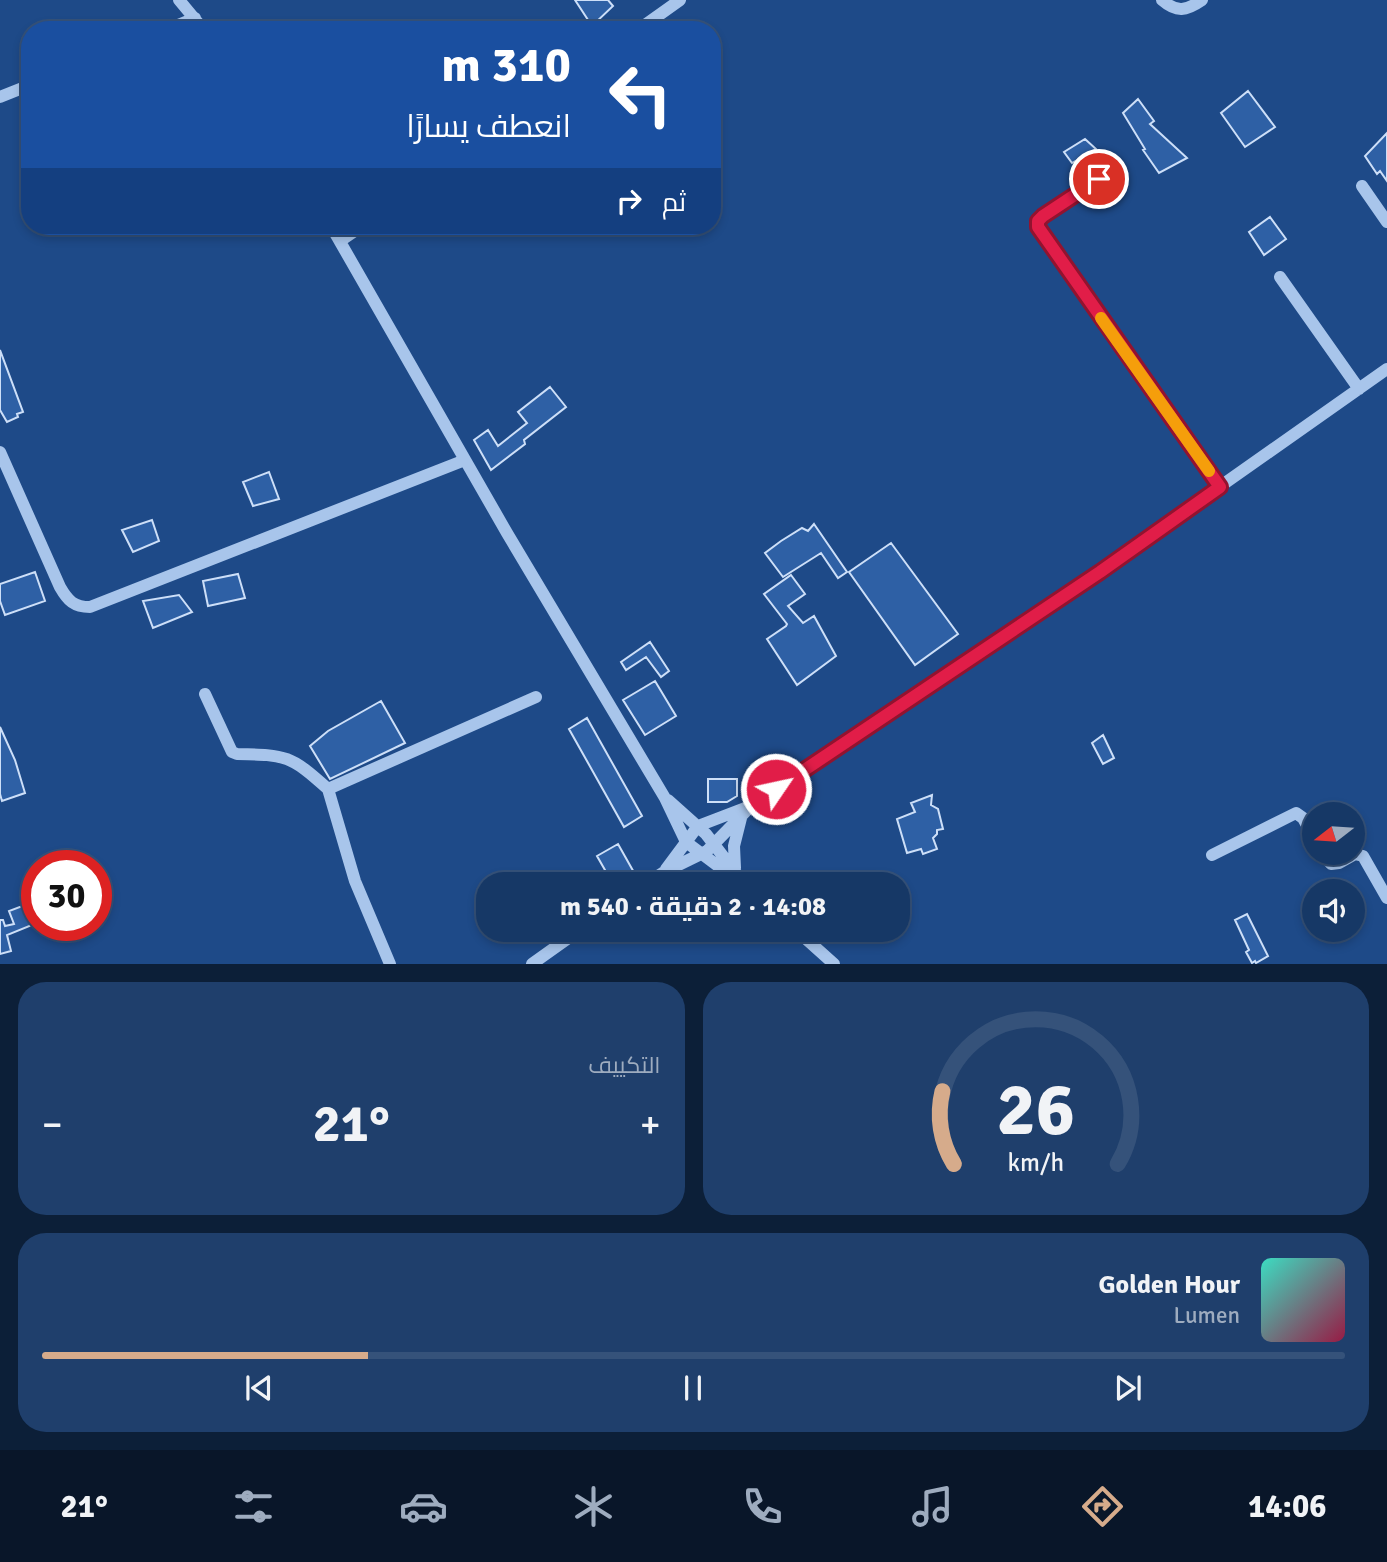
<!DOCTYPE html>
<html lang="ar">
<head>
<meta charset="utf-8">
<style>
	:root { --surface:#163866; --page:#1f3f6c; --text:#f1f3f6; --muted:#9eacbf; --line:#35527a; --accent:#d6ab8b }
	body { margin:0; font-family:Signika,Cairo,sans-serif; background:var(--page); color:var(--text); direction:rtl; height:100vh; display:flex; flex-direction:column; font-size:26px; white-space:nowrap }
	* { box-sizing:border-box; margin:0 }
	p { font-size:23px; color:var(--muted) }
	.icon { flex:none; width:38px; height:38px; fill:none; stroke:currentColor; stroke-width:2; stroke-linecap:round; stroke-linejoin:round }
	.map { position:relative; height:964px; overflow:hidden; direction:ltr }
	.drawer { display:flex; flex-direction:column; gap:18px; padding:18px; background:#0c1f38; flex:1 }
	.drawer>* { flex:none }
	.hud { position:absolute; left:21px; top:21px; width:700px; height:214px; border-radius:28px; box-shadow:0 4px 10px #0003,0 0 0 2px var(--line); direction:rtl; background:#1a4fa0; color:#fff; overflow:hidden }
	.needle { width:46px; rotate:253deg }
	.tools { position:absolute; left:1302px; top:802px; display:grid; gap:14px }
	.tools a { display:grid; place-items:center; width:63px; height:63px; border-radius:50%; background:var(--surface); box-shadow:0 4px 10px #0003,0 0 0 2px var(--line); font-size:35px }
	.speed { position:absolute; left:21px; top:850px; display:flex; gap:14px; font-size:35px; font-weight:700; text-align:center }
	.speed>* { display:grid; place-content:center; width:91px; height:91px; border-radius:50%; background:var(--surface); box-shadow:0 4px 10px #0003,0 0 0 2px var(--line); line-height:1 }
	.speed .limit { border:10px solid #d22; background:#fff; color:#111 }
	.pin { position:absolute; display:grid; place-items:center; width:60px; height:60px; color:#fff; margin:-30px; border:4px solid #fff; border-radius:50%; box-shadow:0 2px 7px #0007 }
	.me { position:absolute; width:77px; margin:-38px; rotate:56deg; stroke-linejoin:round; filter:drop-shadow(0 0 5px #0008) }
	.turn { display:flex; align-items:center; gap:24px; height:147px; padding:0 35px; font-size:32px }
	.turn .icon { width:91px; height:91px; stroke-width:2.5 }
	.turn b { display:block; font-size:49px; line-height:60px }
	.then { display:flex; align-items:center; height:66px; padding:0 35px; background:#0003; gap:14px; font-size:26px }
	.big { font-size:52px; font-weight:700; line-height:1.1 }
	.drawer .tile { flex:1; display:flex; flex-direction:column; justify-content:center; gap:10px; min-width:0; padding:0 24px; border-radius:28px; background:var(--page) }
	.drawer .dial { align-items:center; gap:0 }
	.dial svg { height:182px; overflow:visible; fill:none; stroke:var(--line); stroke-width:7; stroke-linecap:round; text-anchor:middle }
	.dial text { fill:var(--text); stroke:none }
	.song { display:flex; align-items:center; gap:21px }
	.cover { width:84px; height:84px; border-radius:10px; background:linear-gradient(135deg,hsl(170 70% 55%),hsl(340 70% 35%)) }
	.played { height:7px; border-radius:4px; background:linear-gradient(90deg,var(--accent) 25%,var(--line) 25%) }
	.keys { display:flex; justify-content:space-around; direction:ltr }
	.heat { display:flex; justify-content:space-between; align-items:center; font-size:38px; direction:ltr }
	.drawer .tiles { flex:1; display:grid; gap:18px; grid-template-columns:1fr 1fr }
	.tile:last-child { grid-column:span 2 }
	.trip { position:absolute; left:476px; top:872px; width:434px; height:70px; border-radius:28px; background:var(--surface); box-shadow:0 4px 10px #0003,0 0 0 2px var(--line); font-weight:700; line-height:70px; text-align:center; direction:rtl }
	.dock { display:flex; height:112px; justify-content:space-around; align-items:center; background:#091629; color:var(--muted) }
	.dock .icon { width:49px; height:49px }
	.dock .on { color:var(--accent) }
	.dock b { font-size:32px; color:var(--text) }
	.map>svg:first-child { display:block }
</style>
</head>
<body>
<div class="map">
<svg width="1387" height="964" viewBox="0 0 1387 964">
	<rect width="100%" height="100%" fill="#1e4a88"/>
	<!-- building -->
	<path fill="#2e60a5" stroke="#cddff8" stroke-width="2" d="M575,0H608L613,6L592,26Z
		M1248,91L1275,127L1245,147L1221,113Z
		M1138,99L1154,121L1150,124L1187,158L1159,173L1143,150L1145,149L1123,113Z
		M1387,133V181L1380,171L1377,174L1365,156Z
		M1085,139L1096,149L1072,163L1064,152Z
		M1270,217L1286,239L1264,255L1249,232Z
		M0,350L23,412L17,414L18,417L7,422L0,410Z
		M550,387L566,407L524,440L525,444L491,470L474,440L488,430L498,446L527,423L518,412Z
		M269,472L279,499L253,506L243,482Z
		M152,520L159,541L133,552L122,530Z
		M814,524L847,572L838,578L821,553L783,577L765,553L781,541L802,528L808,531Z
		M891,543L958,634L915,665L849,572Z
		M35,572L45,601L5,615L0,601V584Z
		M238,574L245,598L208,606L203,581Z
		M791,575L805,594L788,606L803,623L814,616L836,656L797,685L767,639L786,626L787,624L764,594Z
		M179,595L192,612L153,628L143,601Z
		M650,642L669,671L661,677L646,657L626,670L621,662Z
		M655,681L676,716L645,735L623,700Z
		M381,701L405,743L330,779L310,746L328,731Z
		M587,718L642,816L624,827L569,729Z
		M0,727L15,760L25,793L2,801L0,794Z
		M1103,735L1114,758L1103,764L1092,743Z
		M708,779H737V796L727,802H708Z
		M932,795L931,805L938,809L943,829L937,830V834L933,838L937,849L923,854L921,849L907,853L897,819L915,812L911,803Z
		M618,844L636,876L624,884H613L597,856Z
		M25,905L32,925L7,935L11,951L0,954V920H3L5,926L14,924L9,911Z
		M1247,914L1268,956L1256,963L1255,961L1252,963L1246,952L1249,950L1235,920Z"/>
	<g fill="none" stroke-linecap="round" stroke-linejoin="round">
		<!-- minor -->
		<path stroke="#a8c5eb" stroke-width="12" d="M179,0L204,30
			M1162,0C1177,13 1186,11 1202,0
			M166,30L195,18
			M638,30L680,0
			M0,97L30,85
			M1099,179L1043,216L1038,221V227L1220,487
			M1362,186L1387,222
			M331,226L507,533L665,798L686,842L742,884
			M340,241L362,226
			M1280,277L1359,389
			M0,452L60,587C68,601 74,607 90,607L465,460
			M205,694L232,752L237,754C287,755 290,755 328,789
			M668,800L706,834L739,877
			M1322,852L1331,864L1339,863L1355,854L1363,856L1387,898
			M1212,855L1296,813L1303,818L1314,838
			M735,868L734,846L741,818
			M666,869L698,826L745,808
			M646,884L664,872L707,851L752,805L1100,571L1387,369
			M795,929L834,964
			M390,964L355,881L328,789L536,697
			M532,964L581,929"/>
	</g>
	<g fill="none" stroke-linecap="round" stroke-linejoin="round">
		<defs>
			<path id="route" d="M776,789L1100,572L1220,487L1038,227V221L1043,216L1099,179"/>
		</defs>
		<!-- route casing -->
		<use href="#route" stroke="#92132f" stroke-width="18"/>
		<!-- route -->
		<use href="#route" stroke="#e11d48" stroke-width="12"/>
		<!-- slow -->
		<path stroke="#f59e0b" stroke-width="12" d="M1101,318L1209,471"/>
	</g>
</svg>
<div class="tools">
<a><svg class="needle" viewBox="-14 -14 28 28"><path d="M0-13l5 13h-10z" fill="#e53935"/><path d="M0 13l5-13h-10z" fill="#9eacbf"/></svg></a>
<a><svg class="icon" aria-label="sound" viewBox="0 0 24 24"><path d="M4 9h4l5-4v14l-5-4H4zM17 9q2 3 0 6"/></svg></a>
</div>
<div class="speed"><div class="limit">30</div></div>
<div class="pin" style="left:1099px;top:179px;background:#d93025"><svg class="icon" aria-label="arrive" viewBox="0 0 24 24"><path d="M6 21V4h12l-3 4 3 4H6"/></svg></div>
<svg class="me" style="left:776px;top:789px" viewBox="-20 -20 40 40"><circle r="17" fill="#e11d48" stroke="#fff" stroke-width="3"/><path d="M0-11L8 9 0 5-8 9z" fill="#fff"/></svg>
<div class="trip">14:08 · 2 دقيقة · 540 m</div>
<div class="hud">
<div class="turn"><svg class="icon" aria-label="left" viewBox="0 0 24 24"><path d="M17 20v-9H6M10 6l-5 5 5 5"/></svg><div><b>310 m</b>انعطف يسارًا</div></div>
<div class="then">ثم<svg class="icon" aria-label="right" viewBox="0 0 24 24"><path d="M7 20v-9h11M14 6l5 5-5 5"/></svg></div>
</div>
</div>
<section class="drawer">
<div class="tiles">
<div class="tile dial"><svg viewBox="0 0 100 80">
<path d="M14 69A42 42 0 1 1 86 69"/>
<path d="M14 69A42 42 0 0 1 9 37" stroke="#d6ab8b"/>
<text x="50" y="56" font-size="32" font-weight="700">26</text>
<text x="50" y="72" font-size="11">km/h</text>
</svg></div>
<div class="tile"><p>التكييف</p>
<div class="heat"><a>−</a><b class="big">21°</b><a>+</a></div>
</div>
<div class="tile">
<div class="song"><i class="cover"></i><div><b>Golden Hour</b><p>Lumen</p></div></div>
<div class="played"></div>
<div class="keys"><svg class="icon" aria-label="previous" viewBox="0 0 24 24"><path d="M18 5L8 12l10 7zM5 5v14"/></svg><svg class="icon" aria-label="pause" viewBox="0 0 24 24"><path d="M8 5v14M16 5v14"/></svg><svg class="icon" aria-label="next" viewBox="0 0 24 24"><path d="M6 5l10 7-10 7zM19 5v14"/></svg></div>
</div>
</div>
</section>
<nav class="dock">
<b>14:06</b>
<svg class="icon on" aria-label="directions" viewBox="0 0 24 24"><path d="M12 3l9 9-9 9-9-9zM9 14v-3h6M13 9l2 2-2 2"/></svg>
<svg class="icon" aria-label="music" viewBox="0 0 24 24"><path d="M9 18V5l10-2v13"/><circle cx="6" cy="18" r="3"/><circle cx="16" cy="16" r="3"/></svg>
<svg class="icon" aria-label="phone" viewBox="0 0 24 24"><path d="M5 4h4l2 5-3 2q2 4 5 5l2-3 5 2v4C11 20 4 13 5 4z"/></svg>
<svg class="icon" aria-label="climate" viewBox="0 0 24 24"><path d="M12 3v18M4 7l16 10M4 17L20 7"/></svg>
<svg class="icon" aria-label="car" viewBox="0 0 24 24"><path d="M5 17H2v-5l4-1 3-4h7l3 4 3 1v5h-3M9 17h6M6 11h13"/><circle cx="7" cy="17" r="2"/><circle cx="17" cy="17" r="2"/></svg>
<svg class="icon" aria-label="filters" viewBox="0 0 24 24"><path d="M4 7h16M4 17h16"/><circle cx="9" cy="7" r="2"/><circle cx="15" cy="17" r="2"/></svg>
<b>21°</b>
</nav>
</body>
</html>
